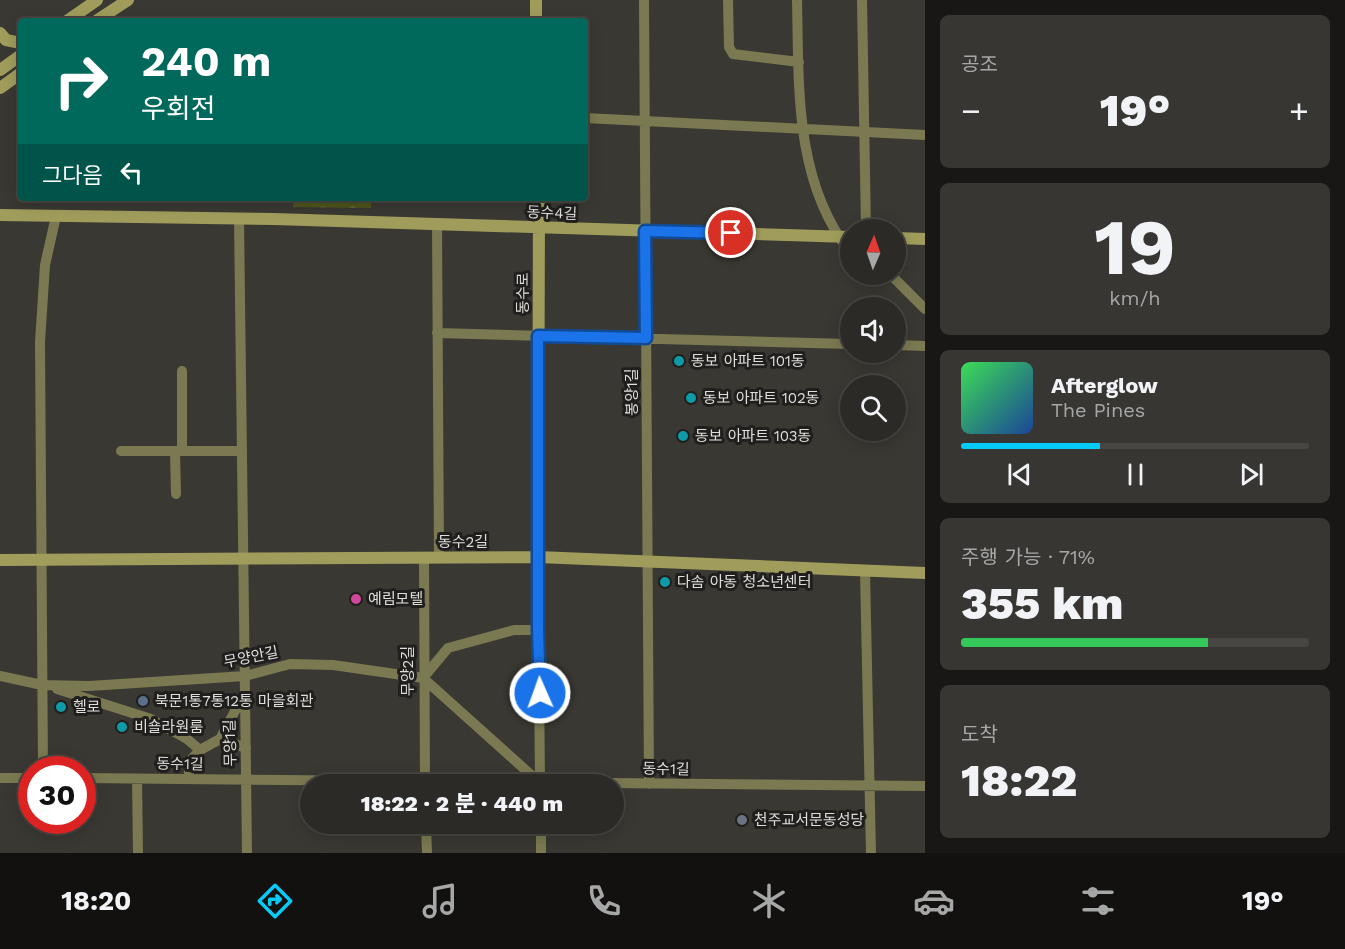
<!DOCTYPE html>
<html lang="ko">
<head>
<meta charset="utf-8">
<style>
	:root { --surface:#2c2a26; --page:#383632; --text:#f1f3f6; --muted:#a6a7a7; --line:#484643; --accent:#05cbf9 }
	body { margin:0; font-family:"Work Sans","Noto Sans KR",sans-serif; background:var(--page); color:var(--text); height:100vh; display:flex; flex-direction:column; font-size:22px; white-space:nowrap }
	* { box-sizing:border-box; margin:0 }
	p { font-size:20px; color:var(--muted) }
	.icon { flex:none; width:33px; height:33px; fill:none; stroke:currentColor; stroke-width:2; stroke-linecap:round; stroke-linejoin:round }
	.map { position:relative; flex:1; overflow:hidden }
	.details { display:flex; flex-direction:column; gap:15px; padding:15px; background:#181715; width:420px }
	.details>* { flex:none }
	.hud { position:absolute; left:18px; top:18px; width:570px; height:183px; border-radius:6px; box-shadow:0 3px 15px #0003,0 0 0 2px var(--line); background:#00695c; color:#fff; overflow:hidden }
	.needle { width:39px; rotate:2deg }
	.buttons { position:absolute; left:840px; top:219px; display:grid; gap:12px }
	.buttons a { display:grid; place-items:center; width:66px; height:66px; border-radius:50%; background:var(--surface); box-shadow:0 3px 15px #0003,0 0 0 2px var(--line); font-size:30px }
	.speed { position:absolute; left:18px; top:756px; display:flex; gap:12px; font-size:30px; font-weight:700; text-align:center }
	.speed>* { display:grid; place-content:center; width:78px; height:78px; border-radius:50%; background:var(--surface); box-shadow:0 3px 15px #0003,0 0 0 2px var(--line); line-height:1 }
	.speed .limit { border:9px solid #d22; background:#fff; color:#111 }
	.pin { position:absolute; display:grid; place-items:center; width:51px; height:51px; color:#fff; margin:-26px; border:3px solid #fff; border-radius:50%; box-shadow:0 2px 6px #0007 }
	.me { position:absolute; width:66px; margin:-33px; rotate:358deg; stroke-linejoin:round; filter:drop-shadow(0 0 4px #0008) }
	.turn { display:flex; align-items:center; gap:21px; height:126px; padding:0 24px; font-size:27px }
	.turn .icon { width:78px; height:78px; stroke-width:2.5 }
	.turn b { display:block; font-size:42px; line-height:51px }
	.then { display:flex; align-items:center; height:57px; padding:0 24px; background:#0003; gap:12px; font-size:22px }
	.big { font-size:45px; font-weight:800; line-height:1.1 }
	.details .card { flex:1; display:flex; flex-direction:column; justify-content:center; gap:9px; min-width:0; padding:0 21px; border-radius:9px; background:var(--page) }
	.details .dial { align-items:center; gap:0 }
	.dial b { font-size:78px; line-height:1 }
	.song { display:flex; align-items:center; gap:18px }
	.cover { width:72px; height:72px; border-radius:9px; background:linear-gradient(135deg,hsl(130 70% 55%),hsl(220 70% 35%)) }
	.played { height:6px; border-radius:3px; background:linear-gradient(90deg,var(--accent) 40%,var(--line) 40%) }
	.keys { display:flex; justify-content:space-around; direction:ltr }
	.heat { display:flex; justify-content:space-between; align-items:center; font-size:33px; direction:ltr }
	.charge { height:9px; border-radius:4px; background:linear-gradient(90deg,#34c759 71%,var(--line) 0) }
	.trip { position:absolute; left:300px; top:774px; width:324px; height:60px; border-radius:30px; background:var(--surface); box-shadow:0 3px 15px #0003,0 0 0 2px var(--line); font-weight:800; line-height:60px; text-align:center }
	.tabs { display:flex; height:96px; justify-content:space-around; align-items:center; background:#12110f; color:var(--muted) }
	.tabs .icon { width:42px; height:42px }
	.tabs .active { color:var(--accent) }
	.tabs b { font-size:27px; color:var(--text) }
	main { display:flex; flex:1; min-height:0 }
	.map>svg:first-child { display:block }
</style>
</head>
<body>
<main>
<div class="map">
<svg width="925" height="853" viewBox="0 0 925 853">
	<defs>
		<pattern id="park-crowns" width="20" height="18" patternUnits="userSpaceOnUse" patternTransform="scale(1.5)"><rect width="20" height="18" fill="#4f551b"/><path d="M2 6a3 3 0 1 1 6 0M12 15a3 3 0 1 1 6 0" fill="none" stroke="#686d3c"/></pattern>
	</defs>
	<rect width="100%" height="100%" fill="#3a3832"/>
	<!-- park -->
	<path fill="url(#park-crowns)" d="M294,198H371V208L293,207Z"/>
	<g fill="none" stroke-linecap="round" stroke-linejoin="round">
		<!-- street -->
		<path stroke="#7a7951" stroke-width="10" d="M644,0L649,784
			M728,0L729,47L733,54L799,62
			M797,0C799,86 794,181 850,252
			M862,0L866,230
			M585,118L925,135
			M239,219L247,853
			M437,225L439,557
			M890,274L925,309
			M437,333L850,344
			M896,345L925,346
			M182,450V371
			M121,451H242
			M175,451L176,494
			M424,557L425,784
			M538,557L540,784
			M865,572L871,853
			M0,676L42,685L89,686L245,676L290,664L333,665L423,678L540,783
			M423,678L448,648L514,630H538
			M57,689L151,719L187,739L200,750L189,762V779
			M220,739L246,748
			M200,750L220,739L243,696
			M43,770L40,342L45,265L56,216
			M0,778H32
			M82,778L925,786
			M137,779L138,853
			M426,824L427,853
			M541,824V853"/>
		<!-- secondary -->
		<path stroke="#a09d5c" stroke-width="12" d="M67,21L97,0
			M96,21L128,0
			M536,21V0
			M0,33L6,40L21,43
			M0,70L21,55
			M0,88L21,73
			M0,215L274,219L850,237
			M896,238L925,239
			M538,557L539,198
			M0,560L538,557L925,573"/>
	</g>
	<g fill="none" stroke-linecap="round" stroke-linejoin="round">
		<defs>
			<path id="route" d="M540,693L538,630V336L646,338L645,231L731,233"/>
		</defs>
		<!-- route casing -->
		<use href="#route" stroke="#114b97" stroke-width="15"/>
		<!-- route -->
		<use href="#route" stroke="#1a73e8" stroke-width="10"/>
	</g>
	<!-- markers -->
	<g fill="#0f9aa8" stroke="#201f1d" stroke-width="2">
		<circle cx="679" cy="361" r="6"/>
		<circle cx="691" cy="398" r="6"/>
		<circle cx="683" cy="436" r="6"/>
		<circle cx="665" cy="582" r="6"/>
		<circle cx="61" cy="707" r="6"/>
		<circle cx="122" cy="727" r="6"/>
	</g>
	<circle fill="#d1479c" stroke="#201f1d" stroke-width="2" cx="356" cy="599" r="6"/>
	<circle fill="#5c6f8a" stroke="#201f1d" stroke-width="2" cx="143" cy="701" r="6"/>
	<circle fill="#6b7280" stroke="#201f1d" stroke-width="2" cx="742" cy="820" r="6"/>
	<g text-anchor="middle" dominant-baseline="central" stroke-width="6" stroke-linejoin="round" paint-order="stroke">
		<!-- street labels -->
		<g font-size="15" fill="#dfdeda" stroke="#201f1d">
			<text transform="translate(552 213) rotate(2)">동수4길</text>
			<text transform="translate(523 293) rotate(-90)">동수로</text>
			<text transform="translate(632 392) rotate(-90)">봉양1길</text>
			<text x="463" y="542">동수2길</text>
			<text transform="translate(251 657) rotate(-11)">무양안길</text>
			<text transform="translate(408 671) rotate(-90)">무양2길</text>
			<text transform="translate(230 743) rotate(-91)">무양1길</text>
			<text transform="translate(180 764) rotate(1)">동수1길</text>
			<text transform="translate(666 769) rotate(1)">동수1길</text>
		</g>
		<!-- poi labels -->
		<g font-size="15" fill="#dfdeda" stroke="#201f1d" text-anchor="start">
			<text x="691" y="361">동보 아파트 101동</text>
			<text x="703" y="398">동보 아파트 102동</text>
			<text x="695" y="436">동보 아파트 103동</text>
			<text x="677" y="582">다솜 아동 청소년센터</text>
			<text x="368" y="599">예림모텔</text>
			<text x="155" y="701">북문1통7통12통 마을회관</text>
			<text x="73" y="707">헬로</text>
			<text x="134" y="727">비숄라원룸</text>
			<text x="754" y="820">천주교서문동성당</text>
		</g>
	</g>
</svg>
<div class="buttons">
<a><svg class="needle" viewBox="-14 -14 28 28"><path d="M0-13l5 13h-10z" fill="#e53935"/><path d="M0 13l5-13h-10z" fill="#a6a7a7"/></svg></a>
<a><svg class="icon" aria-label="sound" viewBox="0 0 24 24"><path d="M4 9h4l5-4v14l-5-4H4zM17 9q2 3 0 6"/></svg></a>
<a><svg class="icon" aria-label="search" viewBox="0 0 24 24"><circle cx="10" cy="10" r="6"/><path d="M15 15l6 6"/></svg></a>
</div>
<div class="speed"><div class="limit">30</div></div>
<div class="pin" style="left:731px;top:233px;background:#d93025"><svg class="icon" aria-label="arrive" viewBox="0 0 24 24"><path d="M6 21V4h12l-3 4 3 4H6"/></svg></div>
<svg class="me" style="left:540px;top:693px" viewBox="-20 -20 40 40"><circle r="17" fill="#1a73e8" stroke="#fff" stroke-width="3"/><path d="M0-11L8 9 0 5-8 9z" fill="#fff"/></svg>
<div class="trip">18:22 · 2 분 · 440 m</div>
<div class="hud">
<div class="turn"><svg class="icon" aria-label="right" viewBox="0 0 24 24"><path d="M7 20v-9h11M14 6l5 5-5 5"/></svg><div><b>240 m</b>우회전</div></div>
<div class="then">그다음<svg class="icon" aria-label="left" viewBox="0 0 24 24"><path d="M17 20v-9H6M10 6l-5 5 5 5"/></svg></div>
</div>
</div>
<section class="details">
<div class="card"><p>공조</p>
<div class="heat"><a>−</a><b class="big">19°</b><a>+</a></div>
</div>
<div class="card dial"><b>19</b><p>km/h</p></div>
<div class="card">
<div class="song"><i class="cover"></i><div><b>Afterglow</b><p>The Pines</p></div></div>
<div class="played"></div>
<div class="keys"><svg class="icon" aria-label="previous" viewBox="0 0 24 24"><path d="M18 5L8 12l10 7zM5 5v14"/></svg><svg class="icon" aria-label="pause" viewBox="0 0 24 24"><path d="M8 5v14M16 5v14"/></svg><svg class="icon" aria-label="next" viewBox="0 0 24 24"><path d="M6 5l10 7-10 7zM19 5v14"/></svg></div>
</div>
<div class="card"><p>주행 가능 · 71%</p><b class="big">355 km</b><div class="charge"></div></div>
<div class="card"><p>도착</p><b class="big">18:22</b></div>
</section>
</main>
<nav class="tabs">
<b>18:20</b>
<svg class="icon active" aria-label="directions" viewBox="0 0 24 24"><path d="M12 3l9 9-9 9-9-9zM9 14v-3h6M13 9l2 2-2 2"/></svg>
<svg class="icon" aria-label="music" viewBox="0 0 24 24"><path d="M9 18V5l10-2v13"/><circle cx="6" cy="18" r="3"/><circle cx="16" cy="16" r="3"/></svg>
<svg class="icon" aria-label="phone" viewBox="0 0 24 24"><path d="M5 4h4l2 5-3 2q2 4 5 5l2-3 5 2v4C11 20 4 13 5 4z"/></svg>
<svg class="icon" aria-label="climate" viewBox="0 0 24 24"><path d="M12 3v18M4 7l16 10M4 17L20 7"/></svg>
<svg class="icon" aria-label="car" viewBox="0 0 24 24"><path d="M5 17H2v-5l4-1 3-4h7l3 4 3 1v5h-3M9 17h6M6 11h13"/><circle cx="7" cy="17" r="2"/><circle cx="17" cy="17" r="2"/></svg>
<svg class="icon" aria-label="filters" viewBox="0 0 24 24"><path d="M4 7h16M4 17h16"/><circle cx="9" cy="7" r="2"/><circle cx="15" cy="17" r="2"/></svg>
<b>19°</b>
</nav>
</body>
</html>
